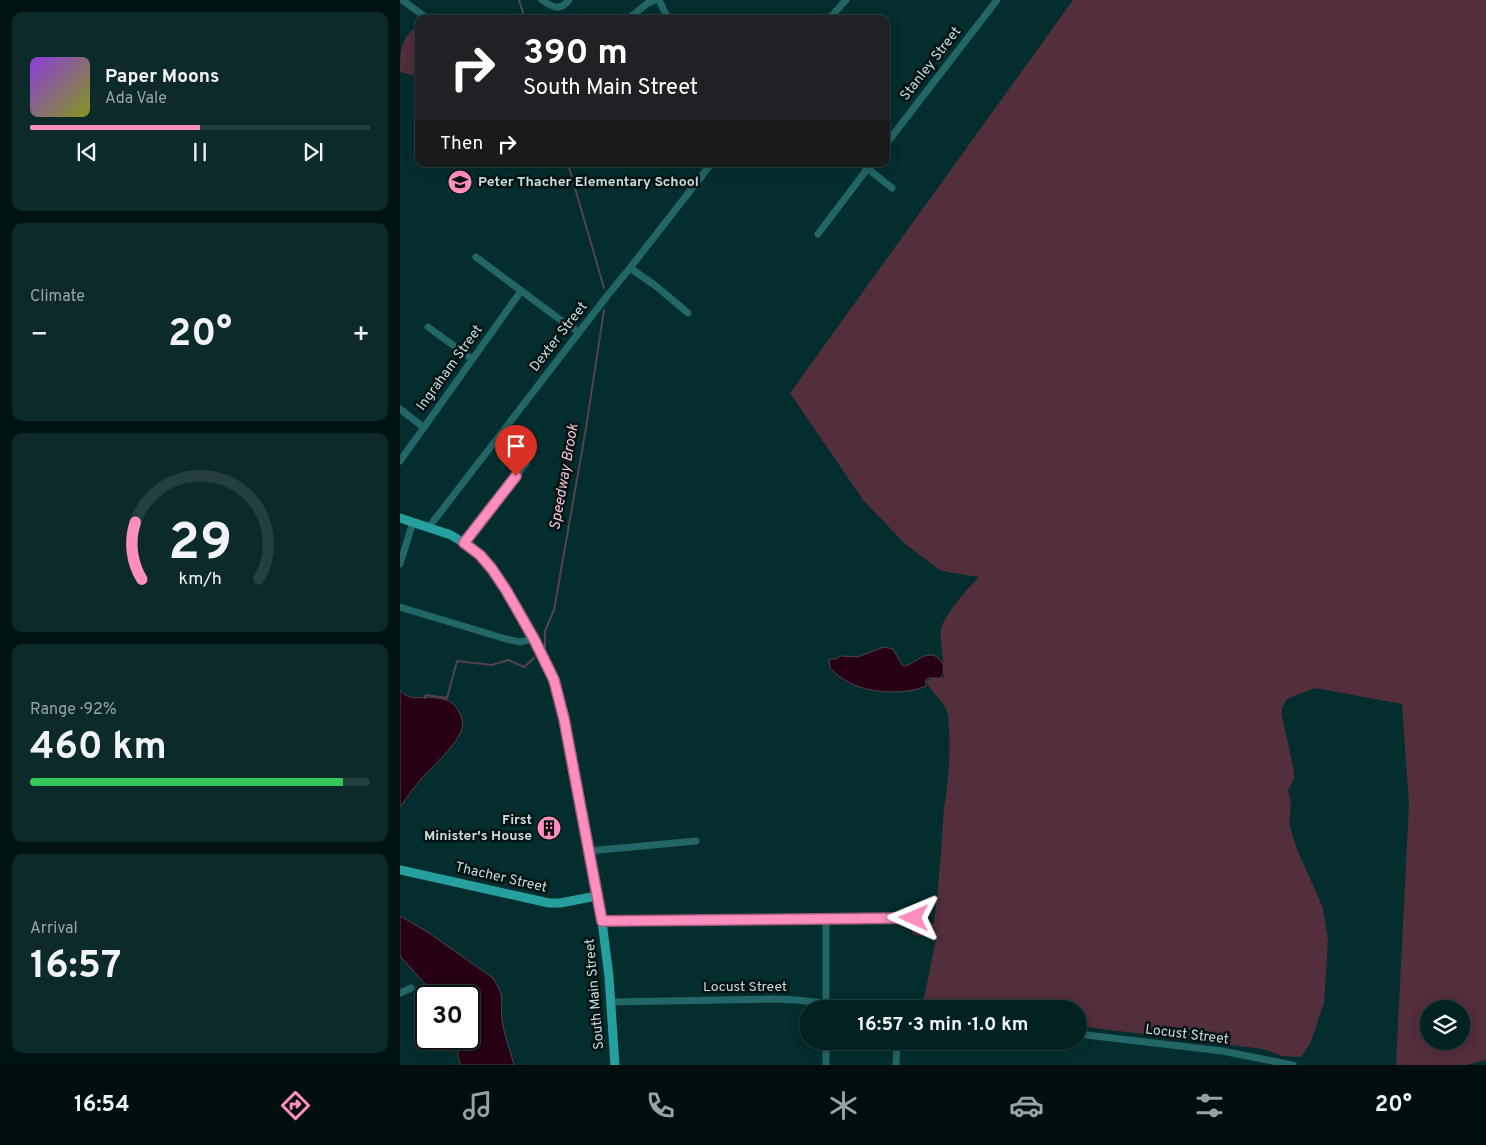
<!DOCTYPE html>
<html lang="en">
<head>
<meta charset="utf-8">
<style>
	:root { --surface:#022222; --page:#0c2a2a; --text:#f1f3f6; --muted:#96a4a5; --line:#233f40; --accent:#fe8ebe }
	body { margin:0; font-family:Overpass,sans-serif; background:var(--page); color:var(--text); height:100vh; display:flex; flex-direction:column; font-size:19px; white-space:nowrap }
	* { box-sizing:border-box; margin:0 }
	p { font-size:16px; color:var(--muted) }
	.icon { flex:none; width:28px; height:28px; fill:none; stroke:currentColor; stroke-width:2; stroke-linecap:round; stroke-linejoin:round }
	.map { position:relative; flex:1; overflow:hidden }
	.sheet { display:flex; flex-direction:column; gap:12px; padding:12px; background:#011313; width:400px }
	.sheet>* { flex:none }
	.top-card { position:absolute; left:15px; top:15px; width:475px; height:152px; border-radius:10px; box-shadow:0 2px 12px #0003,0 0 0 1px var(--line); background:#202124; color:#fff; overflow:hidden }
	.tools { position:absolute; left:1020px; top:1000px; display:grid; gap:10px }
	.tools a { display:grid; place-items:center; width:50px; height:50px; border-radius:50%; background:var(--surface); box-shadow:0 2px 12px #0003,0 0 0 1px var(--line); font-size:25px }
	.speed { position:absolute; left:15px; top:985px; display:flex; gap:10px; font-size:25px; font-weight:700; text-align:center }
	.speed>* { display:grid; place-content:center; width:65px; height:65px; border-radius:50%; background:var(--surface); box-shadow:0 2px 12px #0003,0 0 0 1px var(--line); line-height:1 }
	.speed .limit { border:2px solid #111; border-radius:8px; background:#fff; color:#111 }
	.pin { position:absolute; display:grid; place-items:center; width:42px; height:42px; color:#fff; margin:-51px -21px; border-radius:50% 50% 50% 0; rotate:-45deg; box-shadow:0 0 5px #0007 }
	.pin .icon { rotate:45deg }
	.me { position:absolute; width:55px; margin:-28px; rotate:271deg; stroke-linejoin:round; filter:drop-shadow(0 0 4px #0008) }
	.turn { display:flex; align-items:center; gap:18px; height:105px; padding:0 25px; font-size:22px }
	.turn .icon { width:65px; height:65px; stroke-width:2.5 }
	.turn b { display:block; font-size:35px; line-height:42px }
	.then { display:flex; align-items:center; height:48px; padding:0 25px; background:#0003; gap:10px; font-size:19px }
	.big { font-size:38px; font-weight:700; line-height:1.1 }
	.sheet .widget { flex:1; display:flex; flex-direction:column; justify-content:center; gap:8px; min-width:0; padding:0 18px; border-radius:10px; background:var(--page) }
	.sheet .dial { align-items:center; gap:0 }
	.dial svg { height:130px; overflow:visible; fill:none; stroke:var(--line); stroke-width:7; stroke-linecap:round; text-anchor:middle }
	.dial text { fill:var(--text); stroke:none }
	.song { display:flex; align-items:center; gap:15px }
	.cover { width:60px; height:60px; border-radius:8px; background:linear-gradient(135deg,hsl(270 70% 55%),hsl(70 70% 35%)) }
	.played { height:5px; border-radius:2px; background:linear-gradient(90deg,var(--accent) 50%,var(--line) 50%) }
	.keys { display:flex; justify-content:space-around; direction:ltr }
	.heat { display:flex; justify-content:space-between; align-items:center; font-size:28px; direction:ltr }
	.charge { height:8px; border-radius:4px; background:linear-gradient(90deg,#34c759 92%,var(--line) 0) }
	.trip { position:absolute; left:399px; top:1000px; width:288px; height:50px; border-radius:25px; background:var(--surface); box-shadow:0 2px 12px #0003,0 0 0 1px var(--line); font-weight:700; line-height:50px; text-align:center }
	.tab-bar { display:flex; height:80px; justify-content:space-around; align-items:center; background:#010e0e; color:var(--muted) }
	.tab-bar .icon { width:35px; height:35px }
	.tab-bar .current { color:var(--accent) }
	.tab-bar b { font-size:22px; color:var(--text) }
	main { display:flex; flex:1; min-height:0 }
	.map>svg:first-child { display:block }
</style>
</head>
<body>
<main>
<section class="sheet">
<div class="widget">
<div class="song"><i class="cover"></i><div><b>Paper Moons</b><p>Ada Vale</p></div></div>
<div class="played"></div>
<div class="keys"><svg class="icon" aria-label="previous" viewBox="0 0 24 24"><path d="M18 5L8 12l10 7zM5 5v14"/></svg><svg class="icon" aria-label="pause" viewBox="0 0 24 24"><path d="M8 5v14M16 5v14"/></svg><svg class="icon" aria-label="next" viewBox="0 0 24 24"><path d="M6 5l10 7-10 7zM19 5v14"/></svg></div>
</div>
<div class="widget"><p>Climate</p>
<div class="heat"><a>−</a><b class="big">20°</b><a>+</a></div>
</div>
<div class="widget dial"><svg viewBox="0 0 100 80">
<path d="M14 69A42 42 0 1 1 86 69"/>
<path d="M14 69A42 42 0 0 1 10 34" stroke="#fe8ebe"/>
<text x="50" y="56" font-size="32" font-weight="700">29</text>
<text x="50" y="72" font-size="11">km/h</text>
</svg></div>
<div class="widget"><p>Range · 92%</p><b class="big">460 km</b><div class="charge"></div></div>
<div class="widget"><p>Arrival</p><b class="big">16:57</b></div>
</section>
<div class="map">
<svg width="1086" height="1065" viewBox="0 0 1086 1065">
	<rect width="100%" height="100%" fill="#032e2d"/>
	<!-- green -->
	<path fill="#532e3d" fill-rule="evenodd" d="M673,0H1086V1060L1066,1065H996L1009,804L1002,704L915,688L887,699L882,708V716L894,771V779L888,790L891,805L889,823L896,847L923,908L928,940L924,1003L910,1044L901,1057L882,1056L863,1049L678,1026V1009L522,1008L536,939L512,934L514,923H534C538,890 541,857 543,823C543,808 547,793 548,777C550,757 550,737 548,716C547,701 530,694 527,681L531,679L544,678C545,667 539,635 541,628C547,612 567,589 579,577L541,571L505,544L463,500L390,393ZM1029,1009H1061V1041H1029Z
		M15,28L19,30V77L0,72C0,56 0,38 15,28Z"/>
	<!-- water -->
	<path fill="#260013" stroke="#56424f" d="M484,647L493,649L502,665L505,666C513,664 522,655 530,655C542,655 547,669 541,678H528L525,682L527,685C511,695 474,693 457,686C446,682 438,676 430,668L429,659H436L440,656L457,657Z
		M0,690C10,703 23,695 36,698C45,699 53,701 58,710C61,716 64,721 62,728C57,745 33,766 21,779C13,788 7,798 0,807Z
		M0,916L26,931L93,978C106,999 100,999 102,1019C104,1035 110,1050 114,1065H61L58,1057V1039H69V996H36L0,956Z"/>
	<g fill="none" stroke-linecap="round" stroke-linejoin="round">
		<!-- stream -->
		<path stroke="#56424f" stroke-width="2" d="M119,0L125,19
			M168,164L204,288
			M145,647V631L154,610L186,428L204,310
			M25,698L26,695L47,698L57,661L92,665L108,660L124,667L134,658"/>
		<!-- minor -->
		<path stroke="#226665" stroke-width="7" d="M2,0L28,19
			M142,0C153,8 160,11 169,0
			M259,0L268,19
			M228,19L248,3L255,0
			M429,19L446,0
			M486,144L597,0
			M462,164L492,188
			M418,234L471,164
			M76,257L166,324L179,332
			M230,268L256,286L288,313
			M28,327L72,359
			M0,409L23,427
			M0,461L121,291
			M29,527L207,296L230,268L311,164
			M64,543L126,463
			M0,564L13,522
			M0,607L106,639L120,642L134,639
			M189,851L296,841
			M426,919V1009
			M202,921L514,918
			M0,993L11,988
			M211,1002L375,999L396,1000L478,1009
			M678,1034L822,1051L893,1065
			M426,1065V1041
			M496,1065L497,1041"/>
		<!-- major -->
		<path stroke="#26a09e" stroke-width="9" d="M0,518L51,535L72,548L80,555L92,569L106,590L150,669L162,708L202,921L209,977L215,1065
			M0,870L149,903H160L197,896"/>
	</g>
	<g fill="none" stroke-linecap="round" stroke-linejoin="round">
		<defs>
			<path id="route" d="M116,476L64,543L80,555L92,569L106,590L134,639L154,680L164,719L202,921L514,918"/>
		</defs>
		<!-- route casing -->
		<use href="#route" stroke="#a55c7c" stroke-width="12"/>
		<!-- route -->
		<use href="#route" stroke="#fe8ebe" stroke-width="9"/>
	</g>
	<!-- icons -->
	<defs>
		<symbol id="school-disc" viewBox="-11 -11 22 22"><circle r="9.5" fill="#fe8ebe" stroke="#041313"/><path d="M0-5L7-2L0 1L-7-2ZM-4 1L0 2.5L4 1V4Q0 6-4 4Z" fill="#111"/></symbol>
		<symbol id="building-disc" viewBox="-11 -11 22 22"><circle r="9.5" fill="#fe8ebe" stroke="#041313"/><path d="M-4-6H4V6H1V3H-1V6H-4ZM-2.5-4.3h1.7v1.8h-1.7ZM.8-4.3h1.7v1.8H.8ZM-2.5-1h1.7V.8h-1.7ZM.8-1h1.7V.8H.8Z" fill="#111"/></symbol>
	</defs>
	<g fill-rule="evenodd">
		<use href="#school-disc" x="46" y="168" width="28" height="28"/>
		<use href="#building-disc" x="135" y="814" width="28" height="28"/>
	</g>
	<g text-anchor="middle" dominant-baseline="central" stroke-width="5" stroke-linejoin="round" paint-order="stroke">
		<!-- street labels -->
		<g font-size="14" fill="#c7dcdb" stroke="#041313">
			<text transform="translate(531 64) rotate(-52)">Stanley Street</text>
			<text transform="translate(159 337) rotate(-52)">Dexter Street</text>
			<text transform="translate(50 368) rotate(-54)">Ingraham Street</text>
			<text transform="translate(101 878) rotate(13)">Thacher Street</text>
			<text x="345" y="987">Locust Street</text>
			<text transform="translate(195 994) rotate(-95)">South Main Street</text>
			<text transform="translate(787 1035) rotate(7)">Locust Street</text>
		</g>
		<!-- poi labels -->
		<g font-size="14" font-weight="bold" fill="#c7dcdb" stroke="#041313" text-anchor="start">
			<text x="78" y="182">Peter Thacher Elementary School</text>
			<text x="132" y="820" text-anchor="end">First<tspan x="132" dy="16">Minister's House</tspan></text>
		</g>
		<!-- water labels -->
		<g font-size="15" font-style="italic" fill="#fbc1d7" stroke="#041313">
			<text transform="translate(165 477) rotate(-80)">Speedway Brook</text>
		</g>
	</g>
</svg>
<div class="tools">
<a><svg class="icon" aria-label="layers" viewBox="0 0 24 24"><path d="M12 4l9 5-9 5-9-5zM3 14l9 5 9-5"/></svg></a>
</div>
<div class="speed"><div class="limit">30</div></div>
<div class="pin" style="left:116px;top:476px;background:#d93025"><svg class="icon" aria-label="arrive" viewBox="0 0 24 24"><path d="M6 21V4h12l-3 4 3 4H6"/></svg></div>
<svg class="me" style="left:514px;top:918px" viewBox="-20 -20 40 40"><path d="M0-17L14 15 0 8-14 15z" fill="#fe8ebe" stroke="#fff" stroke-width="4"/></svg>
<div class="trip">16:57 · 3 min · 1.0 km</div>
<div class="top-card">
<div class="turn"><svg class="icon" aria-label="right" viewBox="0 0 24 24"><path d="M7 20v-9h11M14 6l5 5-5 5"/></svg><div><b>390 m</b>South Main Street</div></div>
<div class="then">Then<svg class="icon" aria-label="right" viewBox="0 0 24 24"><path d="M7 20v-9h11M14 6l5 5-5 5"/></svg></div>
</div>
</div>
</main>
<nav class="tab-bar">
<b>16:54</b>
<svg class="icon current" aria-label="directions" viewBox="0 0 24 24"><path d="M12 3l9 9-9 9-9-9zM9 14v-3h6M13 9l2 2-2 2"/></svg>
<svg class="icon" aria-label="music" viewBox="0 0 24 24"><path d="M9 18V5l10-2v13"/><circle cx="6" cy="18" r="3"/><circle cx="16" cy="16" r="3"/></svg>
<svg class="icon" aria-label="phone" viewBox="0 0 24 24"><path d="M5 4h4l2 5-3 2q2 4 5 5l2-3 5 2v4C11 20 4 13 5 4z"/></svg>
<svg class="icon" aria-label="climate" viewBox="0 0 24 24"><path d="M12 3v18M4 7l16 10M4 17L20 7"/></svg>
<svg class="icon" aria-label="car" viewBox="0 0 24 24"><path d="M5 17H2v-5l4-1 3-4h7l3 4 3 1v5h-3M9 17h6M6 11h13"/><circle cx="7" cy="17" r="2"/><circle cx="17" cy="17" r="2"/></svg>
<svg class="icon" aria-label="filters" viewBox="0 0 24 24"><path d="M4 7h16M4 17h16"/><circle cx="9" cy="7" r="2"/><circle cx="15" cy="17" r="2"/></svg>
<b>20°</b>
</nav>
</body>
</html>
